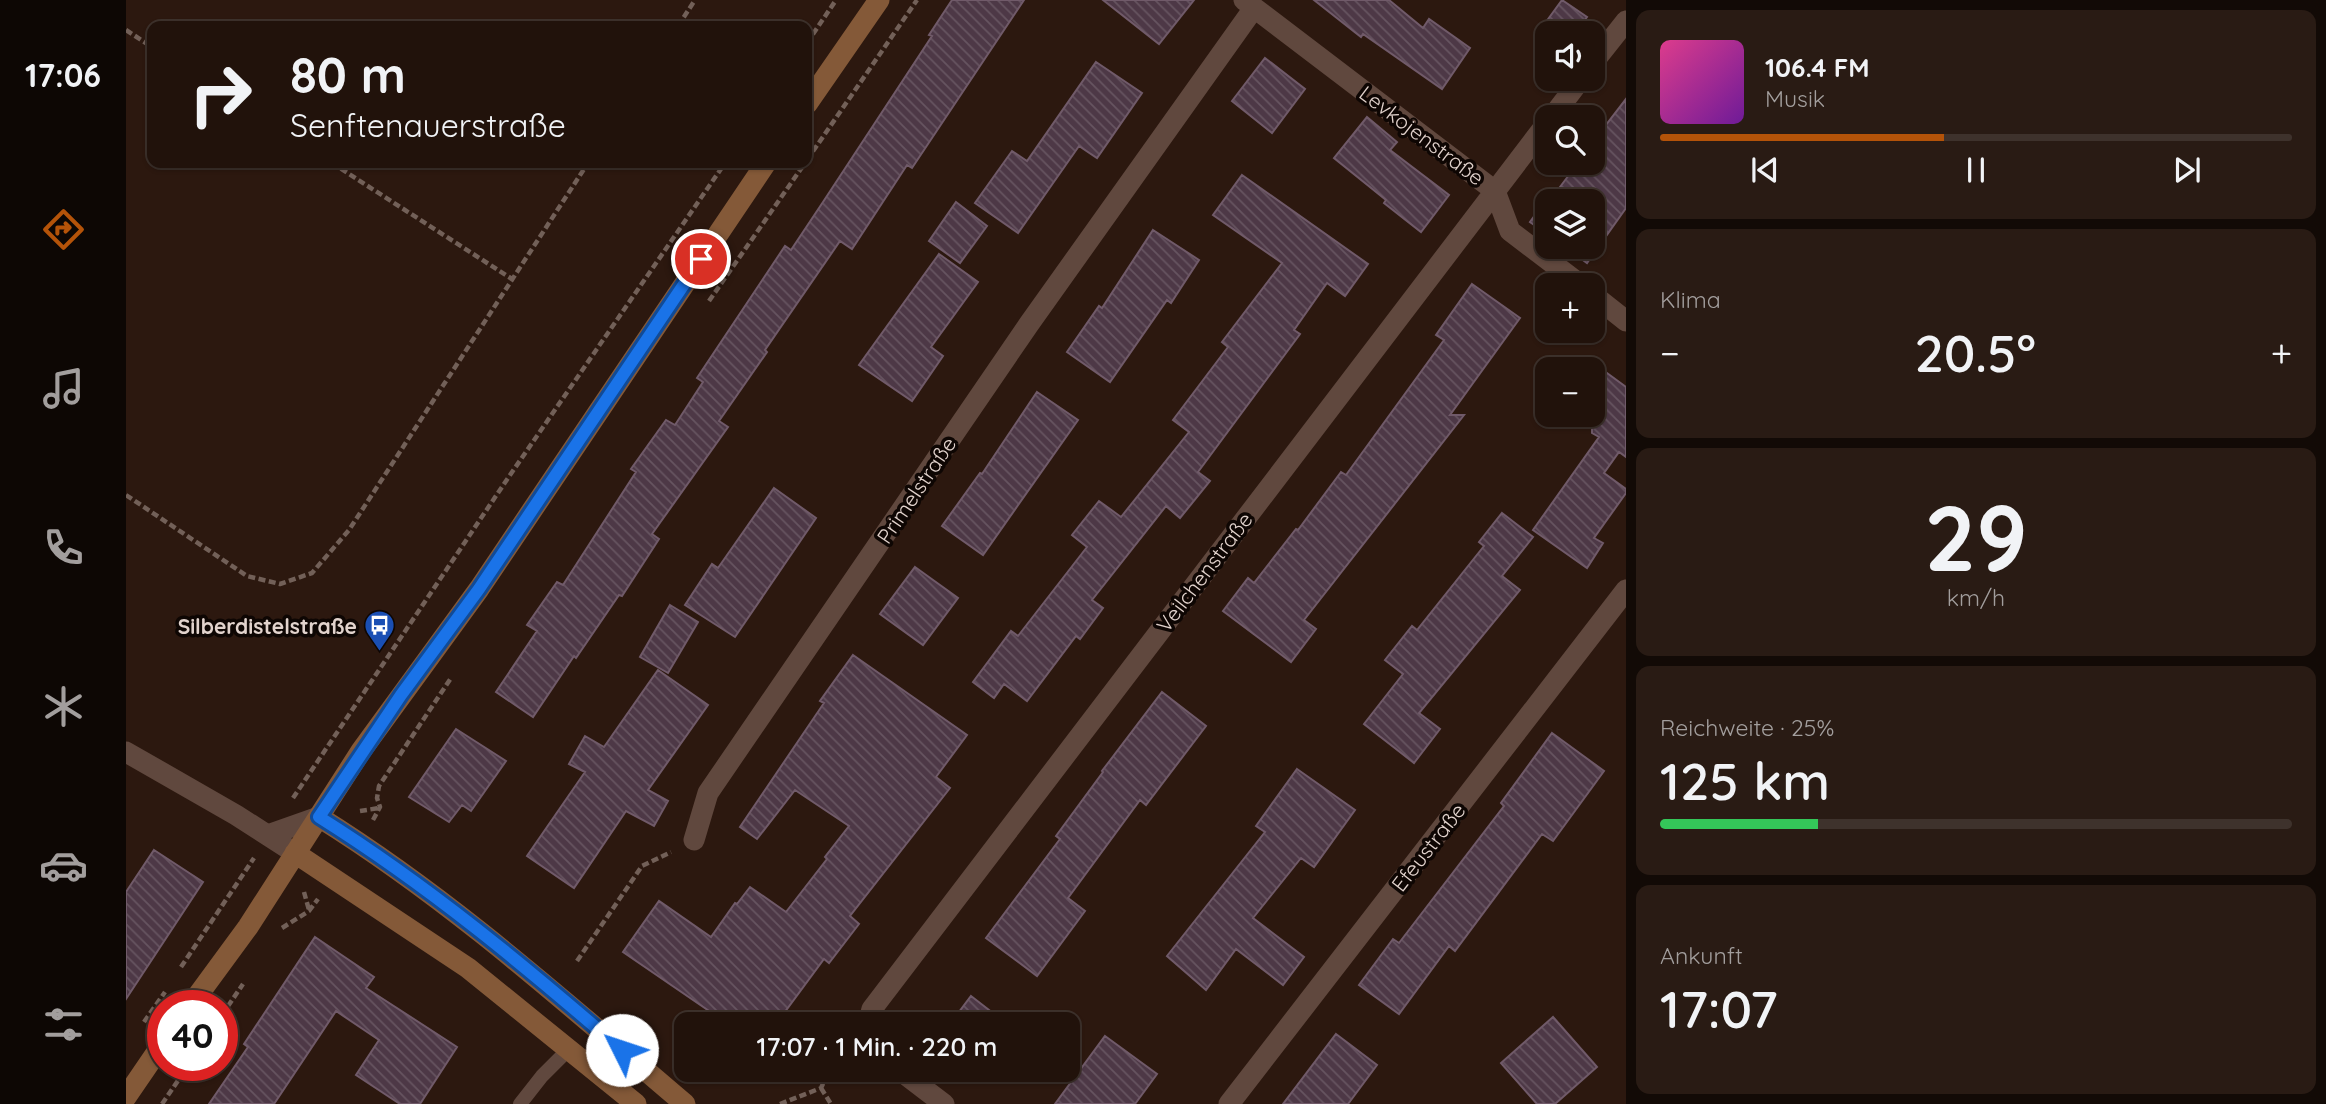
<!DOCTYPE html>
<html lang="de">
<head>
<meta charset="utf-8">
<style>
	:root { --surface:#21120b; --page:#291b14; --text:#f1f3f6; --muted:#a29e9d; --line:#3e322c; --accent:#b45309 }
	body { margin:0; font-family:Quicksand,sans-serif; background:var(--page); color:var(--text); height:100vh; display:flex; flex-direction:column; font-size:26px; white-space:nowrap }
	* { box-sizing:border-box; margin:0 }
	p { font-size:23px; color:var(--muted) }
	.icon { flex:none; width:38px; height:38px; fill:none; stroke:currentColor; stroke-width:2; stroke-linecap:round; stroke-linejoin:round }
	.map { position:relative; flex:1; overflow:hidden }
	.sheet { display:flex; flex-direction:column; gap:10px; padding:10px; background:#120a06; width:700px }
	.sheet>* { flex:none }
	.banner { position:absolute; left:21px; top:21px; width:665px; height:147px; border-radius:14px; box-shadow:0 2px 5px #0004,0 0 0 2px var(--line); background:#21120b; color:var(--text); overflow:hidden }
	.fabs { position:absolute; left:1409px; top:21px; display:grid; gap:14px }
	.fabs a { display:grid; place-items:center; width:70px; height:70px; border-radius:14px; background:var(--surface); box-shadow:0 2px 5px #0004,0 0 0 2px var(--line); font-size:35px }
	.speed { position:absolute; left:21px; top:990px; display:flex; gap:14px; font-size:35px; font-weight:700; text-align:center }
	.speed>* { display:grid; place-content:center; width:91px; height:91px; border-radius:50%; background:var(--surface); box-shadow:0 2px 5px #0004,0 0 0 2px var(--line); line-height:1 }
	.speed .limit { border:10px solid #d22; background:#fff; color:#111 }
	.pin { position:absolute; display:grid; place-items:center; width:60px; height:60px; color:#fff; margin:-30px; border:4px solid #fff; border-radius:50%; box-shadow:0 2px 7px #0007 }
	.me { position:absolute; width:77px; margin:-38px; rotate:311deg; stroke-linejoin:round; filter:drop-shadow(0 0 5px #0008) }
	.turn { display:flex; align-items:center; gap:24px; height:147px; padding:0 28px; font-size:32px }
	.turn .icon { width:91px; height:91px; stroke-width:2.5 }
	.turn b { display:block; font-size:49px; line-height:60px }
	.big { font-size:52px; font-weight:600; line-height:1.1 }
	.sheet .card { flex:1; display:flex; flex-direction:column; justify-content:center; gap:10px; min-width:0; padding:0 24px; border-radius:14px; background:var(--page) }
	.sheet .dial { align-items:center; gap:0 }
	.dial b { font-size:91px; line-height:1 }
	.song { display:flex; align-items:center; gap:21px }
	.cover { width:84px; height:84px; border-radius:10px; background:linear-gradient(135deg,hsl(330 70% 55%),hsl(280 70% 35%)) }
	.played { height:7px; border-radius:4px; background:linear-gradient(90deg,var(--accent) 45%,var(--line) 45%) }
	.keys { display:flex; justify-content:space-around; direction:ltr }
	.heat { display:flex; justify-content:space-between; align-items:center; font-size:38px; direction:ltr }
	.charge { height:10px; border-radius:5px; background:linear-gradient(90deg,#34c759 25%,var(--line) 0) }
	.trip { position:absolute; left:548px; top:1012px; width:406px; height:70px; border-radius:14px; background:var(--surface); box-shadow:0 2px 5px #0004,0 0 0 2px var(--line); font-weight:600; line-height:70px; text-align:center }
	main { display:flex; flex:1; min-height:0 }
	.tab-bar { display:flex; flex-direction:column; width:126px; justify-content:space-around; align-items:center; background:#0d0704; color:var(--muted) }
	.tab-bar .icon { width:49px; height:49px }
	.tab-bar .current { color:var(--accent) }
	.tab-bar b { font-size:32px; color:var(--text) }
	.map>svg:first-child { display:block }
</style>
</head>
<body>
<main>
<nav class="tab-bar">
<b>17:06</b>
<svg class="icon current" aria-label="directions" viewBox="0 0 24 24"><path d="M12 3l9 9-9 9-9-9zM9 14v-3h6M13 9l2 2-2 2"/></svg>
<svg class="icon" aria-label="music" viewBox="0 0 24 24"><path d="M9 18V5l10-2v13"/><circle cx="6" cy="18" r="3"/><circle cx="16" cy="16" r="3"/></svg>
<svg class="icon" aria-label="phone" viewBox="0 0 24 24"><path d="M5 4h4l2 5-3 2q2 4 5 5l2-3 5 2v4C11 20 4 13 5 4z"/></svg>
<svg class="icon" aria-label="climate" viewBox="0 0 24 24"><path d="M12 3v18M4 7l16 10M4 17L20 7"/></svg>
<svg class="icon" aria-label="car" viewBox="0 0 24 24"><path d="M5 17H2v-5l4-1 3-4h7l3 4 3 1v5h-3M9 17h6M6 11h13"/><circle cx="7" cy="17" r="2"/><circle cx="17" cy="17" r="2"/></svg>
<svg class="icon" aria-label="filters" viewBox="0 0 24 24"><path d="M4 7h16M4 17h16"/><circle cx="9" cy="7" r="2"/><circle cx="15" cy="17" r="2"/></svg>
</nav>
<div class="map">
<svg width="1500" height="1104" viewBox="0 0 1500 1104">
	<defs>
		<pattern id="building-back-hatch" width="6" height="6" patternUnits="userSpaceOnUse" patternTransform="scale(1.75)"><rect width="6" height="6" fill="#4d3846"/><path d="M-1 5l2 2M0 0l6 6M5-1l2 2" fill="none" stroke="#665460"/></pattern>
	</defs>
	<rect width="100%" height="100%" fill="#2c180f"/>
	<!-- building -->
	<path fill="url(#building-back-hatch)" stroke="#705a69" stroke-width="2" d="M826,0H898L786,168L781,165L726,249L714,241L639,350L641,352L593,421L602,427L526,534L533,539L496,596L493,595L450,658L448,656L407,717L370,692L411,631L401,625L431,582L437,585L510,472L505,469L540,420L549,425L577,382L571,378L659,246L665,250L697,202L806,36L803,35Z
		M977,0H1068L1033,44Z
		M1188,0H1263L1297,28L1303,19L1344,48L1316,89L1237,34L1235,37Z
		M1436,0L1461,17L1449,33H1412Z
		M1139,58L1179,89L1146,133L1106,101Z
		M970,62L1016,93L971,158L953,146L892,233L849,203L886,151L901,161Z
		M1500,99V208L1461,263L1439,247H1466V201H1421V234L1404,222L1425,193L1428,195L1452,163H1466V143Z
		M1241,117L1271,142L1264,150L1323,195L1295,232L1258,203L1260,200L1208,158Z
		M1116,175L1242,264L1219,296L1201,283L1168,330L1174,334L1072,472L1084,481L1054,518L1040,506L966,600L977,608L954,639L950,636L901,701L878,684L868,698L847,682L885,631L892,636L961,547L946,535L973,501L995,517L1063,432L1047,420L1102,347L1096,342L1156,263L1087,215Z
		M830,202L861,226L834,263L803,241Z
		M1027,230L1073,260L1045,303L1041,300L984,382L941,352L973,306L976,308Z
		M813,254L852,282L805,347L817,356L786,401L733,365Z
		M1346,284L1394,318L1324,415H1338L1178,620L1190,629L1165,662L1097,611L1122,578L1128,583L1170,529L1172,530L1215,472L1220,475L1318,340L1310,335Z
		M1466,362L1500,387V457L1493,452L1478,473L1500,489V493L1468,538L1477,543L1461,568L1407,530L1473,437L1466,433Z
		M911,392L952,420L857,555L816,526L854,473L856,474Z
		M648,488L690,518L609,637L559,605L586,564L592,568Z
		M1376,513L1407,537L1376,576L1394,590L1293,713L1314,729L1288,763L1238,724L1277,674L1259,660L1286,626L1291,630L1358,546L1353,542Z
		M789,567L832,598L797,645L754,614Z
		M544,605L572,622L542,673L514,657Z
		M727,655L841,735L810,777L824,788L724,916L733,924L703,963L698,959L650,1024H578L586,1013L497,952L533,901L585,937L609,903L611,904L624,887L660,912L701,859L699,857L723,826L669,790L631,839L614,827L698,703L694,701Z
		M532,670L582,705L522,790L542,801L528,826L500,811L448,888L401,856L459,772L443,764L459,736L478,747Z
		M1036,692L1080,726L1020,805L1014,800L942,898L959,911L911,976L860,938L934,839L930,836L977,772L976,771Z
		M330,729L380,761L345,811L336,805L323,822L283,797Z
		M1426,733L1478,771L1427,841L1416,834L1329,951L1323,946L1273,1014L1233,985L1267,939L1273,943L1378,806L1375,803Z
		M1171,769L1229,810L1188,867L1175,858L1127,918L1178,957L1157,985L1110,949L1080,990L1041,956L1139,832L1130,826Z
		M28,850L77,882L0,999V892Z
		M189,937L248,977L240,988L331,1047L294,1104H274L230,1075L253,1040L210,1011L148,1104H83L122,1047L118,1044Z
		M845,996L881,1024H824Z
		M1427,1017L1471,1067L1429,1104H1411L1375,1063Z
		M1210,1034L1251,1065L1222,1104H1157Z
		M979,1036L1031,1074L1009,1104H929Z"/>
	<g fill="none" stroke-linecap="round" stroke-linejoin="round">
		<!-- path -->
		<path stroke="#726058" stroke-width="4.5" stroke-dasharray="7 3.5" stroke-linecap="butt" d="M552,26L569,0
			M0,30L26,47
			M681,43L710,0
			M681,160L791,0
			M206,163L386,279
			M583,301L679,163
			M0,495L121,576L154,584L186,573L223,530L462,163
			M167,798L382,478L599,163
			M234,811L253,808
			M247,820L254,807L251,798L253,786L325,678
			M178,892L183,910
			M156,928L183,911L192,899
			M451,961L516,866L545,852
			M55,967L128,858
			M96,1015L117,984
			M18,1022L39,992
			M695,1088L705,1104
			M36,1104L62,1066
			M654,1104L695,1088L704,1069"/>
		<!-- lane -->
		<path stroke="#60483e" stroke-width="14" d="M394,1104L416,1076L441,1051"/>
		<!-- street -->
		<path stroke="#60483e" stroke-width="21" d="M1118,0L1369,191L1384,231L1455,285
			M1466,64L1500,21
			M1426,117L1455,79
			M1466,294L1500,321
			M0,752L110,815L169,853
			M142,835L193,817
			M568,840L582,793L903,324L1128,8
			M742,1024L746,1009L1421,123
			M772,1069L818,1104
			M1103,1104L1500,590"/>
		<!-- secondary -->
		<path stroke="#845938" stroke-width="21" d="M681,104L753,0
			M193,817C326,900 440,1003 559,1104
			M169,853L342,968L510,1104
			M64,1006L122,927L235,751L353,589L640,163
			M0,1097L37,1043"/>
	</g>
	<g fill="none" stroke-linecap="round" stroke-linejoin="round">
		<defs>
			<path id="route" d="M496,1050C399,966 303,886 193,817L275,695L353,589L575,259"/>
		</defs>
		<!-- route casing -->
		<use href="#route" stroke="#114b97" stroke-width="18"/>
		<!-- route -->
		<use href="#route" stroke="#1a73e8" stroke-width="12"/>
	</g>
	<!-- icons -->
	<defs>
		<symbol id="bus-pin" viewBox="-11 -11 22 30"><path d="M0 17L-7.5 6A9.5 9.5 0 1 1 7.5 6Z" fill="#1a4fb4" stroke="#0e0603"/><path d="M-5-6H5V4H4V6H2V4H-2V6H-4V4H-5ZM-3.5-4V0h7V-4ZM-3.5 1.2v1.5H-2V1.2ZM2 1.2v1.5H3.5V1.2Z" fill="#fff"/></symbol>
	</defs>
	<g fill-rule="evenodd">
		<use href="#bus-pin" x="236" y="608" width="35" height="47"/>
	</g>
	<g text-anchor="middle" dominant-baseline="central" stroke-width="7" stroke-linejoin="round" paint-order="stroke">
		<!-- street labels -->
		<g font-size="21" fill="#e2d3cd" stroke="#0e0603">
			<text transform="translate(1296 135) rotate(37)">Levkojenstraße</text>
			<text transform="translate(790 490) rotate(-56)">Primelstraße</text>
			<text transform="translate(1078 572) rotate(-53)">Veilchenstraße</text>
			<text transform="translate(1302 847) rotate(-52)">Efeustraße</text>
		</g>
		<!-- poi labels -->
		<g font-size="21" font-weight="bold" fill="#e2d3cd" stroke="#0e0603" text-anchor="end">
			<text x="231" y="626">Silberdistelstraße</text>
		</g>
	</g>
</svg>
<div class="fabs">
<a><svg class="icon" aria-label="sound" viewBox="0 0 24 24"><path d="M4 9h4l5-4v14l-5-4H4zM17 9q2 3 0 6"/></svg></a>
<a><svg class="icon" aria-label="search" viewBox="0 0 24 24"><circle cx="10" cy="10" r="6"/><path d="M15 15l6 6"/></svg></a>
<a><svg class="icon" aria-label="layers" viewBox="0 0 24 24"><path d="M12 4l9 5-9 5-9-5zM3 14l9 5 9-5"/></svg></a>
<a>+</a>
<a>−</a>
</div>
<div class="speed"><div class="limit">40</div></div>
<div class="pin" style="left:575px;top:259px;background:#d93025"><svg class="icon" aria-label="arrive" viewBox="0 0 24 24"><path d="M6 21V4h12l-3 4 3 4H6"/></svg></div>
<svg class="me" style="left:496px;top:1050px" viewBox="-20 -20 40 40"><circle r="19" fill="#fff"/><path d="M0-13L10 11 0 6-10 11z" fill="#1a73e8"/></svg>
<div class="trip">17:07 · 1 Min. · 220 m</div>
<div class="banner">
<div class="turn"><svg class="icon" aria-label="right" viewBox="0 0 24 24"><path d="M7 20v-9h11M14 6l5 5-5 5"/></svg><div><b>80 m</b>Senftenauerstraße</div></div>
</div>
</div>
<section class="sheet">
<div class="card">
<div class="song"><i class="cover"></i><div><b>106.4 FM</b><p>Musik</p></div></div>
<div class="played"></div>
<div class="keys"><svg class="icon" aria-label="previous" viewBox="0 0 24 24"><path d="M18 5L8 12l10 7zM5 5v14"/></svg><svg class="icon" aria-label="pause" viewBox="0 0 24 24"><path d="M8 5v14M16 5v14"/></svg><svg class="icon" aria-label="next" viewBox="0 0 24 24"><path d="M6 5l10 7-10 7zM19 5v14"/></svg></div>
</div>
<div class="card"><p>Klima</p>
<div class="heat"><a>−</a><b class="big">20.5°</b><a>+</a></div>
</div>
<div class="card dial"><b>29</b><p>km/h</p></div>
<div class="card"><p>Reichweite · 25%</p><b class="big">125 km</b><div class="charge"></div></div>
<div class="card"><p>Ankunft</p><b class="big">17:07</b></div>
</section>
</main>
</body>
</html>
